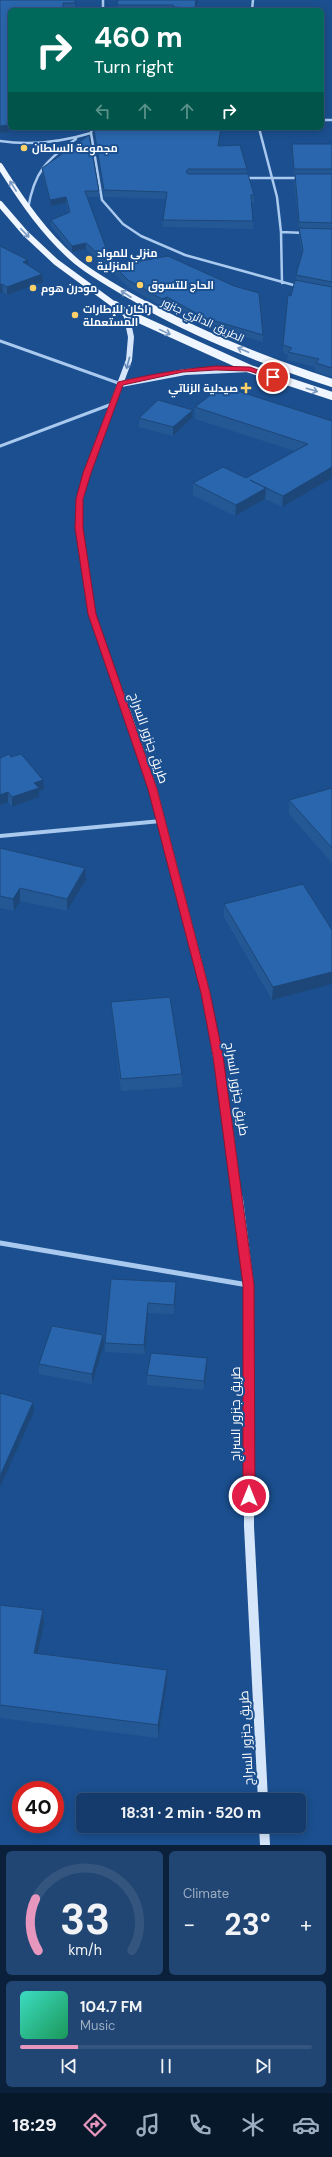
<!DOCTYPE html>
<html lang="en">
<head>
<meta charset="utf-8">
<style>
	:root { --surface:#143b6b; --page:#214673; --text:#f1f3f6; --muted:#9dadc1; --line:#33557e; --accent:#e797bd }
	body { margin:0; font-family:"DM Sans",Cairo,sans-serif; background:var(--page); color:var(--text); height:100vh; display:flex; flex-direction:column; font-size:15px; white-space:nowrap }
	* { box-sizing:border-box; margin:0 }
	p { font-size:13px; color:var(--muted) }
	.icon { flex:none; width:22px; height:22px; fill:none; stroke:currentColor; stroke-width:2; stroke-linecap:round; stroke-linejoin:round }
	.map { position:relative; height:1845px; overflow:hidden }
	.drawer { display:flex; flex-direction:column; gap:6px; padding:6px; background:#0b203b; flex:1 }
	.drawer>* { flex:none }
	.guide { position:absolute; left:8px; top:8px; width:316px; height:122px; border-radius:6px; box-shadow:0 2px 10px #0003,0 0 0 1px var(--line); background:#00695c; color:#fff; overflow:hidden }
	.speed { position:absolute; left:12px; top:1781px; display:flex; gap:8px; font-size:20px; font-weight:700; text-align:center }
	.speed>* { display:grid; place-content:center; width:52px; height:52px; border-radius:50%; background:var(--surface); box-shadow:0 2px 10px #0003,0 0 0 1px var(--line); line-height:1 }
	.speed .limit { border:6px solid #d22; background:#fff; color:#111 }
	.pin { position:absolute; display:grid; place-items:center; width:34px; height:34px; color:#fff; margin:-17px; border:2px solid #fff; border-radius:50%; box-shadow:0 1px 4px #0007 }
	.me { position:absolute; width:44px; margin:-22px; rotate:0deg; stroke-linejoin:round; filter:drop-shadow(0 0 3px #0008) }
	.turn { display:flex; align-items:center; gap:14px; height:84px; padding:0 20px; font-size:18px }
	.turn .icon { width:52px; height:52px; stroke-width:2.5 }
	.turn b { display:block; font-size:28px; line-height:34px }
	.lanes { display:flex; align-items:center; height:38px; padding:0 20px; background:#0003; justify-content:center; gap:20px; direction:ltr }
	.lanes .off { opacity:.35 }
	.big { font-size:30px; font-weight:700; line-height:1.1 }
	.drawer .card { flex:1; display:flex; flex-direction:column; justify-content:center; gap:6px; min-width:0; padding:0 14px; border-radius:6px; background:var(--page) }
	.drawer .dial { align-items:center; gap:0 }
	.dial svg { height:104px; overflow:visible; fill:none; stroke:var(--line); stroke-width:7; stroke-linecap:round; text-anchor:middle }
	.dial text { fill:var(--text); stroke:none }
	.song { display:flex; align-items:center; gap:12px }
	.cover { width:48px; height:48px; border-radius:6px; background:linear-gradient(135deg,hsl(170 70% 55%),hsl(150 70% 35%)) }
	.played { height:4px; border-radius:2px; background:linear-gradient(90deg,var(--accent) 20%,var(--line) 20%) }
	.keys { display:flex; justify-content:space-around; direction:ltr }
	.heat { display:flex; justify-content:space-between; align-items:center; font-size:22px; direction:ltr }
	.drawer .tiles { flex:1; display:grid; gap:6px; grid-template-columns:1fr 1fr }
	.card:last-child { grid-column:span 2 }
	.trip { position:absolute; left:76px; top:1793px; width:230px; height:40px; border-radius:6px; background:var(--surface); box-shadow:0 2px 10px #0003,0 0 0 1px var(--line); font-weight:700; line-height:40px; text-align:center }
	.dock { display:flex; height:64px; justify-content:space-around; align-items:center; background:#08182b; color:var(--muted) }
	.dock .icon { width:28px; height:28px }
	.dock .selected { color:var(--accent) }
	.dock b { font-size:18px; color:var(--text) }
	.map>svg:first-child { display:block }
</style>
</head>
<body>
<div class="map">
<svg width="332" height="1845" viewBox="0 0 332 1845">
	<rect width="100%" height="100%" fill="#1b4f8f"/>
	<g fill="none" stroke-linecap="round" stroke-linejoin="round">
		<!-- street-far3 -->
		<path stroke="#a9c9ee" stroke-width="2.5" d="M103,0V10
			M252,10L253,0
			M322,120H332
			M259,128L277,197L281,232L282,283
			M91,133L102,200L123,224L141,236L185,255L297,286
			M0,141C31,146 61,142 91,133L92,128
			M244,178H300
			M28,209C34,172 46,160 76,139
			M281,232L305,233"/>
		<!-- street-far2 -->
		<path stroke="#a9c9ee" stroke-width="3" d="M0,341L121,384
			M0,446L112,404"/>
		<!-- street-far1 -->
		<path stroke="#a9c9ee" stroke-width="4" d="M0,836L161,821"/>
		<!-- street -->
		<path stroke="#a9c9ee" stroke-width="5" d="M0,1243L248,1285"/>
		<!-- secondary-far2 -->
		<path stroke="#d6e6fa" stroke-width="6" d="M121,384L185,372L250,369
			M121,697L92,614L79,528L80,499L87,473L129,360L131,337L126,313"/>
		<!-- secondary-far1 -->
		<path stroke="#d6e6fa" stroke-width="8" d="M121,696L153,789L206,993L228,1121L238,1200"/>
		<!-- secondary -->
		<path stroke="#d6e6fa" stroke-width="10" d="M238,1199L249,1285V1526L263,1800
			M264,1826L265,1845"/>
		<!-- primary-far1 -->
		<path stroke="#f0f6ff" stroke-width="6" d="M0,166C22,201 45,235 77,262C97,278 125,293 148,306
			M0,204L25,233L56,262L116,306"/>
		<!-- primary -->
		<path stroke="#f0f6ff" stroke-width="8" d="M115,305L126,313L250,369L332,396
			M146,305C205,338 268,362 332,383"/>
	</g>
	<!-- wall -->
	<path fill="#245895" d="M0,0H75V10H10V128H21L9,129V132L0,133Z
		M118,0H198L196,10H117Z
		M97,128H222L219,146L247,169L246,174L254,195V203H251L253,221V229L163,227V220L166,199L104,197L95,137L94,130Z
		M292,144H332V377L315,372V367L287,360L288,355L283,353V345L291,296L296,280V275L302,254L299,235V230L294,182L295,176H294L292,151Z
		M42,168L99,191V197H87L113,267V273L86,249L72,252L51,226V220L69,213L66,203L51,206L42,174Z
		M0,246L28,266L42,274L43,282L7,295L3,292L0,293Z
		M114,266L263,335V342L204,325L167,304L162,306L128,287L114,273Z
		M195,407L332,421L282,507L265,499L235,516L193,495V483L246,478L295,451L195,419Z
		M193,410L192,418L173,436L139,427V418Z
		M11,757L43,780L44,789L39,791V797L12,807L8,802L0,805V758Z
		M332,788V863L289,814V800Z
		M0,848L85,868L86,880L67,911L20,901L14,911L0,908Z
		M224,904L332,930L272,1000L224,917Z
		M111,1002L182,1074V1087L121,1091L112,1014Z
		M111,1279L176,1292L174,1314L148,1313L145,1354L105,1352V1343Z
		M103,1335L104,1345L92,1384L39,1374V1364Z
		M207,1358V1368L204,1390L147,1385V1375Z
		M0,1605L43,1610L44,1624L38,1654L167,1683L158,1738L0,1718Z"/>
	<!-- shaded-wall -->
	<path fill="#1d4779" d="M196,0H198L196,10H195Z
		M9,125V132L0,133V126Z
		M221,128H222L217,153L218,146Z
		M66,197V203L51,206L50,200Z
		M86,243V249L72,252V246Z
		M28,260V268L23,262Z
		M42,274L43,282L7,295V287Z
		M2,284L3,292L0,293V285Z
		M167,297V304L162,306V299Z
		M193,410L192,418L173,436V427Z
		M332,467V478L282,507L283,496Z
		M266,488L265,499L235,516L236,505Z
		M43,780L44,789L39,791V797L12,807V797L34,783Z
		M8,792V802L0,805V795Z
		M85,868L86,880L67,911V899Z
		M20,888V901L14,911L13,899Z
		M332,972V984L272,1000L273,987Z
		M176,1282V1292L174,1314V1305Z
		M148,1303V1313L145,1354L144,1345Z
		M103,1335L104,1345L92,1384V1374Z
		M207,1358V1368L204,1390V1381Z
		M33,1402L34,1412L0,1487V1476Z
		M43,1610L44,1624L35,1667L34,1653Z
		M167,1670V1683L158,1738V1725Z"/>
	<!-- building -->
	<path fill="#2a66ad" stroke="#1d4779" d="M0,0H75V3H63V10H10V121L7,122L9,125L0,126Z
		M118,0H196L195,8L173,7V5H117Z
		M97,128H221L218,146L240,145L247,169H188L186,172L188,174H248L254,195H251L253,221L163,220L167,192L104,190L94,130Z
		M89,135L99,191H85L113,267L86,243L72,246L51,220L70,212L66,197L50,200L42,168Z
		M292,144H332V169H294Z
		M295,174H332V223L299,222Z
		M299,228L332,229V282L296,275L303,250Z
		M0,246L28,260L23,262L42,274L7,287L2,284L0,285Z
		M168,256L234,286L259,293L263,335L205,318L167,297L162,299L128,280L114,266Z
		M295,280L332,287V368L316,363L319,359L288,352L292,348L283,345L288,295L291,296Z
		M222,386L332,421V467L283,496L250,480L266,488L236,505L193,483L223,467L246,478L308,444L195,407Z
		M158,400L193,410L173,427L139,418Z
		M9,754L11,757L21,754L43,780L34,783L39,788L12,797L8,792L0,795V758Z
		M332,788V848L289,800Z
		M0,848L85,868L67,899L20,888L13,899L0,896Z
		M303,884L332,930V972L273,987L224,904Z
		M170,997L182,1074L121,1079L111,1002Z
		M111,1279L176,1282L174,1305L148,1303L144,1345L105,1343Z
		M52,1326L103,1335L92,1374L39,1364Z
		M151,1353L207,1358L204,1381L147,1375Z
		M0,1393L33,1402L0,1476Z
		M0,1605L43,1610L34,1653L167,1670L158,1725L0,1705Z"/>
	<!-- one-way arrows -->
	<defs><path id="oneway-shaft" d="M-6 0H5M1.5-3L5.5 0L1.5 3" fill="none" stroke-width="1.6" stroke-linecap="round" stroke-linejoin="round"/></defs>
	<g stroke="#7b9ac1">
		<use href="#oneway-shaft" transform="translate(13 186) rotate(-122)"/>
		<use href="#oneway-shaft" transform="translate(25 233) rotate(46)"/>
		<use href="#oneway-shaft" transform="translate(126 294) rotate(-147)"/>
		<use href="#oneway-shaft" transform="translate(165 332) rotate(25)"/>
		<use href="#oneway-shaft" transform="translate(243 350) rotate(-157)"/>
		<use href="#oneway-shaft" transform="translate(312 390) rotate(16)"/>
	</g>
	<use stroke="#668bba" href="#oneway-shaft" transform="translate(128 363) rotate(105)"/>
	<!-- route -->
	<path fill="#e11d48" stroke="#92132f" d="M216,366L250,367L277,377L273,379L249,371L216,370L183,372L123,385L91,473L83,499V528L96,614L157,789L210,993L223,1056L254,1285L255,1496L253,1499H245L243,1496V1285L213,1056L201,993L148,789L88,614L75,528L76,499L83,473L118,382C151,374 183,369 216,366Z"/>
	<!-- markers -->
	<g fill="#ffd166" stroke="#1b4f8f" stroke-width="1.5">
		<circle cx="24" cy="148" r="4"/>
		<circle cx="89" cy="259" r="4"/>
		<circle cx="140" cy="285" r="4"/>
		<circle cx="33" cy="288" r="4"/>
		<circle cx="75" cy="315" r="4"/>
		<path d="M244 382h4v4h4v4h-4v4h-4v-4h-4v-4h4z"/>
	</g>
	<g text-anchor="middle" dominant-baseline="central" stroke-width="4" stroke-linejoin="round" paint-order="stroke">
		<!-- far-poi labels -->
		<g font-size="11" font-weight="bold" fill="#fff" stroke="#1b4f8f" text-anchor="start">
			<text x="32" y="148">مجموعة السلطان</text>
			<text x="97" y="253">منزلي للمواد<tspan x="97" dy="13">المنزلية</tspan></text>
			<text x="148" y="285">الحاج للتسوق</text>
			<text x="41" y="288">مودرن هوم</text>
			<text x="83" y="309">راكان للإطارات<tspan x="83" dy="13">المستعملة</tspan></text>
			<text x="238" y="388" text-anchor="end">صيدلية الزناتي</text>
		</g>
		<!-- far-street labels -->
		<g font-size="11" fill="#fff" stroke="#1b4f8f">
			<text transform="translate(203 320) rotate(25)">الطريق الدائري جنزور</text>
		</g>
		<!-- street labels -->
		<g font-size="13" fill="#fff" stroke="#1b4f8f">
			<text transform="translate(149 738) rotate(71)">طريق جنزور السراج</text>
			<text transform="translate(237 1089) rotate(81)">طريق جنزور السراج</text>
			<text transform="translate(235 1414) rotate(-90)">طريق جنزور السراج</text>
			<text transform="translate(246 1738) rotate(-93)">طريق جنزور السراج</text>
		</g>
	</g>
</svg>
<div class="speed"><div class="limit">40</div></div>
<div class="pin" style="left:273px;top:377px;background:#d93025"><svg class="icon" aria-label="arrive" viewBox="0 0 24 24"><path d="M6 21V4h12l-3 4 3 4H6"/></svg></div>
<svg class="me" style="left:249px;top:1496px" viewBox="-20 -20 40 40"><circle r="17" fill="#e11d48" stroke="#fff" stroke-width="3"/><path d="M0-11L8 9 0 5-8 9z" fill="#fff"/></svg>
<div class="trip">18:31 · 2 min · 520 m</div>
<div class="guide">
<div class="turn"><svg class="icon" aria-label="right" viewBox="0 0 24 24"><path d="M7 20v-9h11M14 6l5 5-5 5"/></svg><div><b>460 m</b>Turn right</div></div>
<div class="lanes"><svg class="icon off" aria-label="left" viewBox="0 0 24 24"><path d="M17 20v-9H6M10 6l-5 5 5 5"/></svg><svg class="icon off" aria-label="ahead" viewBox="0 0 24 24"><path d="M12 20V5M6 11l6-6 6 6"/></svg><svg class="icon off" aria-label="ahead" viewBox="0 0 24 24"><path d="M12 20V5M6 11l6-6 6 6"/></svg><svg class="icon" aria-label="right" viewBox="0 0 24 24"><path d="M7 20v-9h11M14 6l5 5-5 5"/></svg></div>
</div>
</div>
<section class="drawer">
<div class="tiles">
<div class="card dial"><svg viewBox="0 0 100 80">
<path d="M14 69A42 42 0 1 1 86 69"/>
<path d="M14 69A42 42 0 0 1 12 29" stroke="#e797bd"/>
<text x="50" y="56" font-size="32" font-weight="700">33</text>
<text x="50" y="72" font-size="11">km/h</text>
</svg></div>
<div class="card"><p>Climate</p>
<div class="heat"><a>−</a><b class="big">23°</b><a>+</a></div>
</div>
<div class="card">
<div class="song"><i class="cover"></i><div><b>104.7 FM</b><p>Music</p></div></div>
<div class="played"></div>
<div class="keys"><svg class="icon" aria-label="previous" viewBox="0 0 24 24"><path d="M18 5L8 12l10 7zM5 5v14"/></svg><svg class="icon" aria-label="pause" viewBox="0 0 24 24"><path d="M8 5v14M16 5v14"/></svg><svg class="icon" aria-label="next" viewBox="0 0 24 24"><path d="M6 5l10 7-10 7zM19 5v14"/></svg></div>
</div>
</div>
</section>
<nav class="dock">
<b>18:29</b>
<svg class="icon selected" aria-label="directions" viewBox="0 0 24 24"><path d="M12 3l9 9-9 9-9-9zM9 14v-3h6M13 9l2 2-2 2"/></svg>
<svg class="icon" aria-label="music" viewBox="0 0 24 24"><path d="M9 18V5l10-2v13"/><circle cx="6" cy="18" r="3"/><circle cx="16" cy="16" r="3"/></svg>
<svg class="icon" aria-label="phone" viewBox="0 0 24 24"><path d="M5 4h4l2 5-3 2q2 4 5 5l2-3 5 2v4C11 20 4 13 5 4z"/></svg>
<svg class="icon" aria-label="climate" viewBox="0 0 24 24"><path d="M12 3v18M4 7l16 10M4 17L20 7"/></svg>
<svg class="icon" aria-label="car" viewBox="0 0 24 24"><path d="M5 17H2v-5l4-1 3-4h7l3 4 3 1v5h-3M9 17h6M6 11h13"/><circle cx="7" cy="17" r="2"/><circle cx="17" cy="17" r="2"/></svg>
</nav>
</body>
</html>
